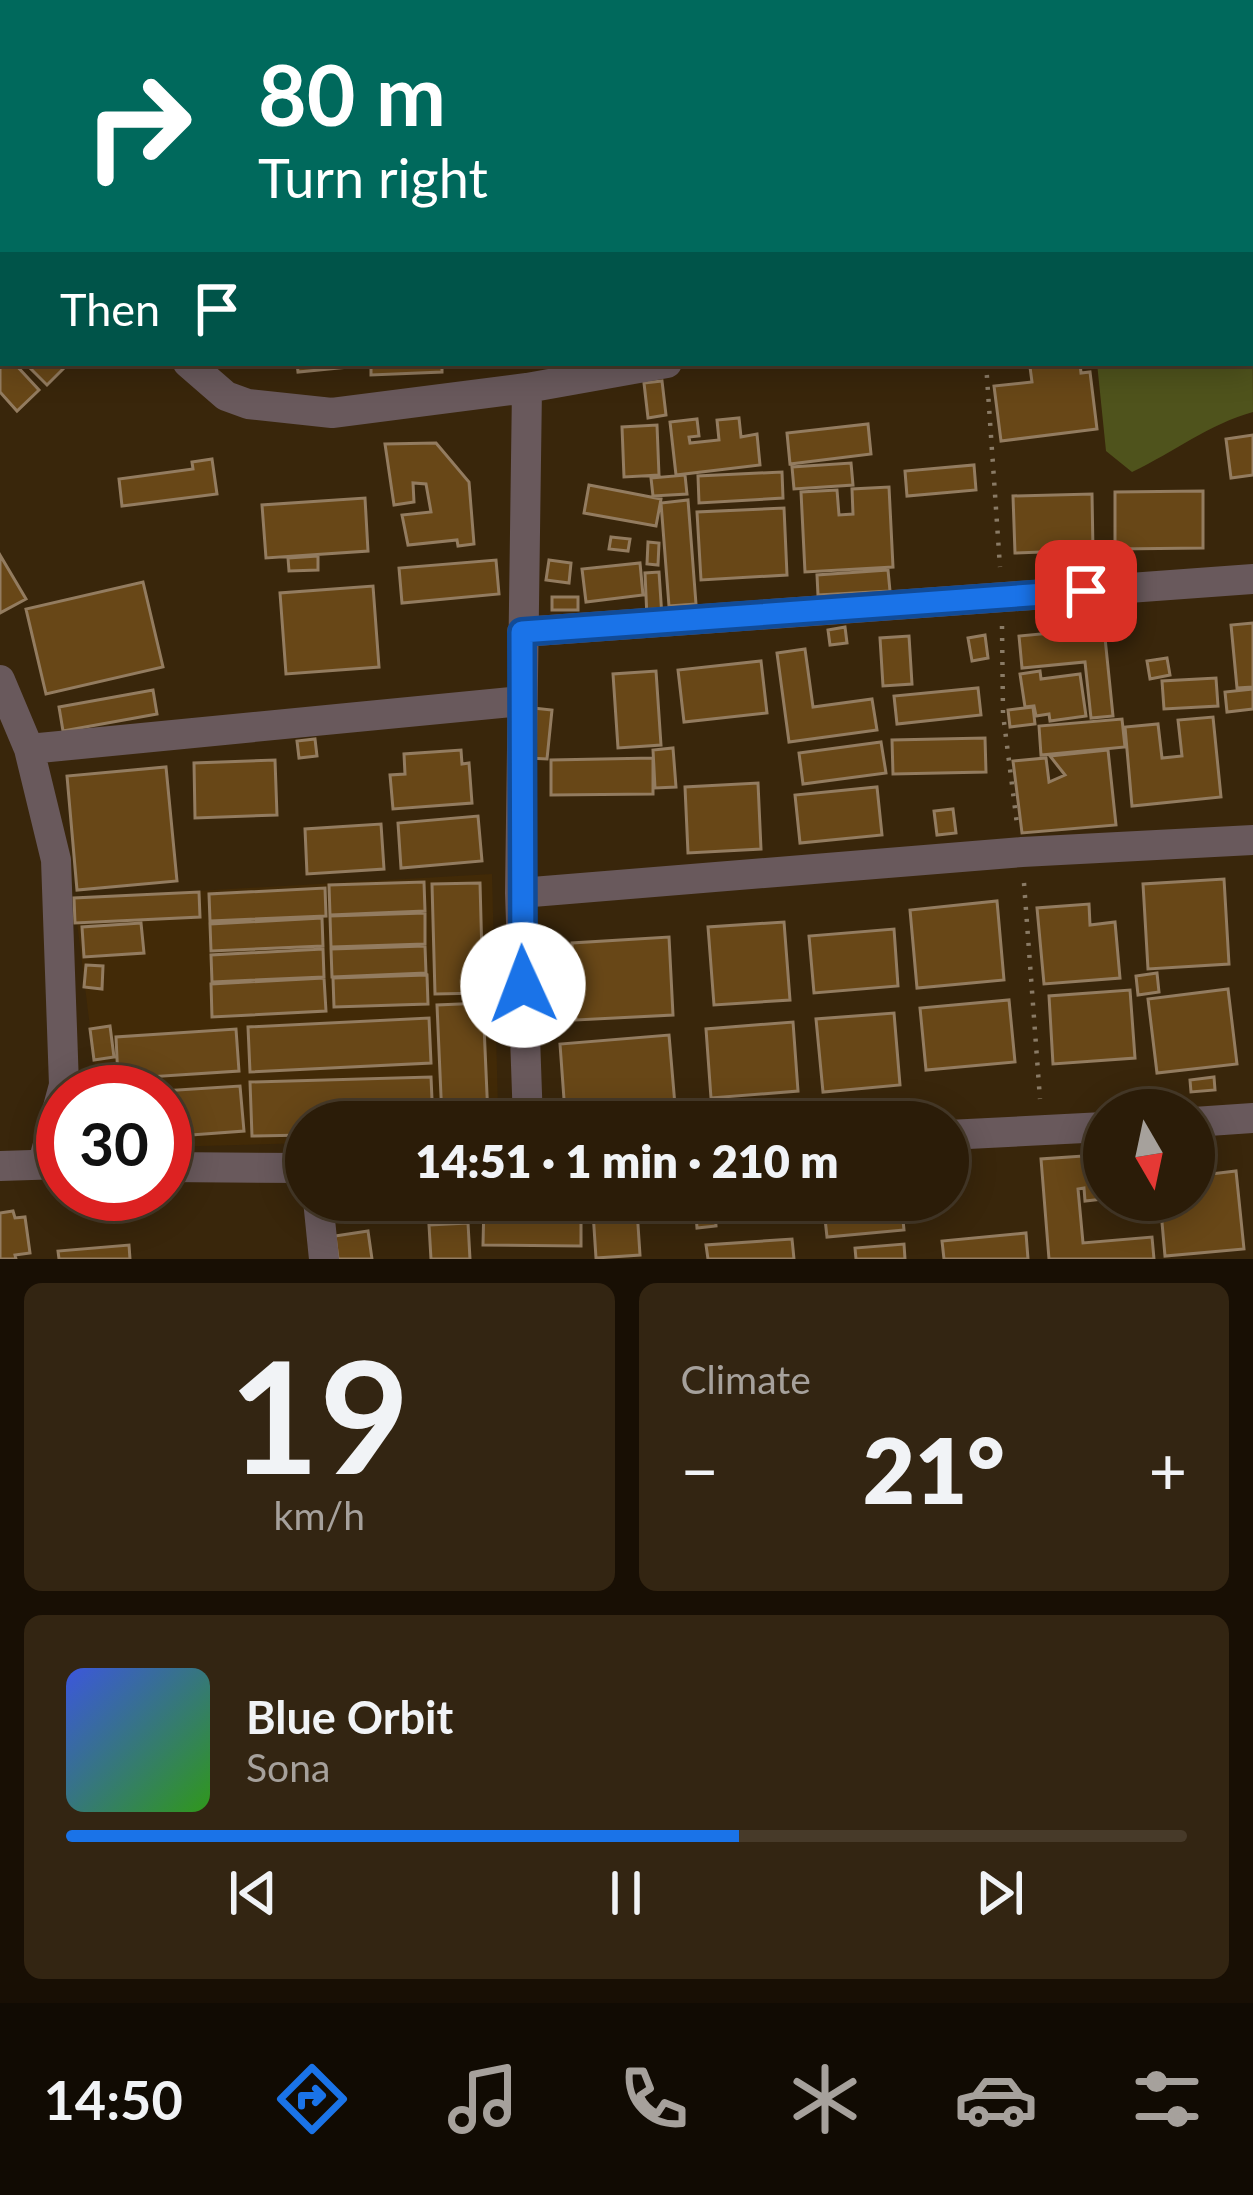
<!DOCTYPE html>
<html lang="en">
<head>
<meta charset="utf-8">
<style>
	:root { --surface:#2b1c08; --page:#332512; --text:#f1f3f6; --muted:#a6a19c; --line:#473a29; --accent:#1a73e8 }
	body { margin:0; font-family:Lato,sans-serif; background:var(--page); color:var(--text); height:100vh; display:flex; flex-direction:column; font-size:45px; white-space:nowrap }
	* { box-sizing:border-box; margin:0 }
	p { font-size:39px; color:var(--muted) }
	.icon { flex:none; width:66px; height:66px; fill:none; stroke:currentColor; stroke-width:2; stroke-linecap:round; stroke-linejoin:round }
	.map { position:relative; height:1259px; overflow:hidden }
	.drawer { display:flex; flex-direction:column; gap:24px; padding:24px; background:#180f04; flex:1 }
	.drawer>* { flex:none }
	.banner { position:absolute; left:0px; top:0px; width:1254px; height:366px; box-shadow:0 6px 30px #0003,0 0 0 3px var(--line); background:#00695c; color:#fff; overflow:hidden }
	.needle { width:78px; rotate:171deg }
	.buttons { position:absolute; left:1083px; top:1089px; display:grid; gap:24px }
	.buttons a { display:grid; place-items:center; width:132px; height:132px; border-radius:50%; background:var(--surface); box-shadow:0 6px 30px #0003,0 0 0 3px var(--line); font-size:60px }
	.speed { position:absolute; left:36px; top:1065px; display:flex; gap:24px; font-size:60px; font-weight:700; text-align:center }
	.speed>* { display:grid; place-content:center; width:156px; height:156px; border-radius:50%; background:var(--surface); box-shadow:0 6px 30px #0003,0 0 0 3px var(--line); line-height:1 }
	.speed .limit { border:18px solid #d22; background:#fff; color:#111 }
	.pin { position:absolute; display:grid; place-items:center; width:102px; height:102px; color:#fff; margin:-51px; border-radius:24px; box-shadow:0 6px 18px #0006 }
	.me { position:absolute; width:132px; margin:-66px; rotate:358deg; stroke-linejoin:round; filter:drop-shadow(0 0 9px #0008) }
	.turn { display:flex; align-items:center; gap:42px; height:252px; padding:0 60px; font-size:54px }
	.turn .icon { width:156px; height:156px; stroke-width:2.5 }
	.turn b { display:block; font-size:84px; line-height:102px }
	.then { display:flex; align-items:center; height:114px; padding:0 60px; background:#0003; gap:24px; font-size:45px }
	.big { font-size:90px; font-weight:800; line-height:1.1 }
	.drawer .card { flex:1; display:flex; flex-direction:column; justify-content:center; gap:18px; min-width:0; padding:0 42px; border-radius:18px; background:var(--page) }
	.drawer .dial { align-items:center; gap:0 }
	.dial b { font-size:156px; line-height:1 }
	.song { display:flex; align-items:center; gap:36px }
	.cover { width:144px; height:144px; border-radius:18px; background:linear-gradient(135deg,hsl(230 70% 55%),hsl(110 70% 35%)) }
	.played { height:12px; border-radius:6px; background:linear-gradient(90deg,var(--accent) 60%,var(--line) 60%) }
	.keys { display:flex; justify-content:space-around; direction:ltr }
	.heat { display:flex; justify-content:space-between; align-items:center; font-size:66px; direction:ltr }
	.drawer .tiles { flex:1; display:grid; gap:24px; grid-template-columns:1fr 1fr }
	.card:last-child { grid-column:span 2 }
	.trip { position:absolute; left:285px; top:1101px; width:684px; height:120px; border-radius:60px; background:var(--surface); box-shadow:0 6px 30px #0003,0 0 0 3px var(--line); font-weight:800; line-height:120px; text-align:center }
	.tabs { display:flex; height:192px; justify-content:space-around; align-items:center; background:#110b03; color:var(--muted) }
	.tabs .icon { width:84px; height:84px }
	.tabs .selected { color:var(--accent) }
	.tabs b { font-size:54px; color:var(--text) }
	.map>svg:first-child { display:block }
</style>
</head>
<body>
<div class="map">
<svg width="1253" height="1259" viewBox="0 0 1253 1259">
	<rect width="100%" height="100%" fill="#39260b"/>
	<!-- built -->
	<path fill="#422a07" d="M492,874L498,1110L487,1122H306V1143L165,1147V1092H98L74,898Z"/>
	<!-- green -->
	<path fill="#4f531c" d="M1251,69L1253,412C1209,424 1174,452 1132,472L1106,451L1097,363H1251Z"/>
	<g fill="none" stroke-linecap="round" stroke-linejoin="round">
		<!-- stream -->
		<path stroke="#444a55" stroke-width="9" d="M1251,142L1253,144"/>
	</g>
	<!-- building -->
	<path fill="#684717" stroke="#937c60" stroke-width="3" d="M0,347L3,363H14L39,390L17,411L0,392Z
		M25,363H69L47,385Z
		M297,363H360V366L298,372Z
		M371,363H442V372L371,375Z
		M1060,363H1080L1081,373L1090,372L1097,429L1001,441L994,386L1032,382L1030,367Z
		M662,381L666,415L648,418L644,383Z
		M739,418L741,437L757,434L760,465L676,475L670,422L697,419L699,436L689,437L690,443L719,440L717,420Z
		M868,424L871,454L790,464L787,433Z
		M657,425L659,475L624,477L622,427Z
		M1253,435V475L1231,478L1226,439Z
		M436,443L469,482L474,544L458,546L457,540L408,545L402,515L431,512L426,484L413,483L414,502L394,505L385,444Z
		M212,459L217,494L122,506L119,479L193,469L192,462Z
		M851,463L853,485L794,489L792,467Z
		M974,465L976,490L907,496L905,471Z
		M782,472L783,498L699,503L698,476Z
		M685,475L687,494L653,496L651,478Z
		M589,485L661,499L656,526L584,513Z
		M889,487L893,567L805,572L801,492L837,490L839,515L853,514L852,489Z
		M1203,491V548L1115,549V492Z
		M1092,494L1093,550L1015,553L1013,496Z
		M365,498L368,551L266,558L262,505Z
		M688,500L696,604L669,606L661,503Z
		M784,508L787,575L701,580L697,512Z
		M611,537L630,539L628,551L609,549Z
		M648,542L659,543L658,565L647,564Z
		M0,555L26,599L0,613Z
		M318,556V570L289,571L288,558Z
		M496,560L499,594L402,603L399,568Z
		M549,560L571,563L569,583L546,580Z
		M640,563L643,595L586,602L582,569Z
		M888,570L890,591L818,595L817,575Z
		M659,572L662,617L647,618L645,573Z
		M143,582L163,667L46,694L26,609Z
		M373,586L379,667L286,674L280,593Z
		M552,597H578V610H552Z
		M1253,623V687L1237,688L1231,625Z
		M845,627L847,643L830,645L828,630Z
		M1104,628L1113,716L1091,718L1085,662L1022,668L1019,636Z
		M985,635L988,658L972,661L968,638Z
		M909,636L912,684L883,686L880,638Z
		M805,649L813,707L872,699L877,730L789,742L777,653Z
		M1167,658L1170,675L1150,679L1147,661Z
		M761,661L767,713L684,722L678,670Z
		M656,671L661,745L618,748L613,674Z
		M1040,671L1041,679L1080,674L1086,716L1050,721L1049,714L1036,716L1034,706L1025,707L1020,674Z
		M1216,678L1218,706L1164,709L1162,681Z
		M978,688L981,715L897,724L894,696Z
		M1253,689V709L1227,712L1225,692Z
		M153,690L157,714L63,731L59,707Z
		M1033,707L1035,724L1010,727L1008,710Z
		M533,708L552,710L547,759L528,758Z
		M1213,717L1221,797L1132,806L1125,727L1158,724L1162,758L1182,756L1178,720Z
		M1122,719L1125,747L1041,755L1039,726Z
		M985,738L986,772L893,774L892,740Z
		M315,739L317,756L299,758L297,741Z
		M881,742L886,773L803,784L799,753Z
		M673,748L676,787L655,788L653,750Z
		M461,750L462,764L469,763L472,803L393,809L390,775L405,774L404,754Z
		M1108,750L1116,825L1022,833L1013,761L1046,758L1049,782L1065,775L1050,756Z
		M653,758V794L551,795V760Z
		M275,760L277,815L195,818L194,763Z
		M166,767L177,881L77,890L67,776Z
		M758,783L761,849L688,853L685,787Z
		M877,787L882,835L800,843L795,795Z
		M953,809L956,833L937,835L934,811Z
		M478,816L482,861L401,868L398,823Z
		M381,824L384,869L307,874L305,829Z
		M1224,879L1229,964L1148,969L1143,884Z
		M424,882L425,911L330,915L329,885Z
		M480,883L483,993L435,994L432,884Z
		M325,888L326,916L210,921L209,894Z
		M199,892L200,917L75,923L74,898Z
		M997,901L1004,980L917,988L910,910Z
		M1089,904L1090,925L1115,922L1120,978L1044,984L1037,908Z
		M425,913V944L331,947L330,916Z
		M322,918L323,946L211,951L210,924Z
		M784,922L790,1000L714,1005L708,927Z
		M141,923L144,953L84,957L82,927Z
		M894,929L898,986L814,993L809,936Z
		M669,937L673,1015L576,1020L572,943Z
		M425,946L426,973L332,977L331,949Z
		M323,949L324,977L212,982L211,955Z
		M559,959L566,1019L542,1021L536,962Z
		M86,965L103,966L102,989L84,987Z
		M1157,973L1159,992L1138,995L1136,976Z
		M427,975L428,1004L334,1007L333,978Z
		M324,978L326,1011L212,1017L211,984Z
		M1228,989L1237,1064L1157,1073L1148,999Z
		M1130,990L1135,1058L1053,1064L1049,996Z
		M1009,1000L1015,1062L926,1070L920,1008Z
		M483,1003L488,1117L442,1119L437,1005Z
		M894,1013L900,1085L823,1092L816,1019Z
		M429,1018L431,1063L250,1072L248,1027Z
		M793,1022L798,1091L711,1098L706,1029Z
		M110,1026L114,1057L94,1060L90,1029Z
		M236,1029L239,1071L118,1079L116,1037Z
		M669,1035L675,1105L565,1113L560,1044Z
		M431,1077L433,1122H306V1135L252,1136L250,1082Z
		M1214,1077L1215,1090L1191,1092L1190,1080Z
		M240,1086L244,1131L165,1137V1092L162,1091Z
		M1097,1155L1098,1168L1104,1167V1199L1085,1201L1084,1188L1078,1189L1083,1243L1152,1237L1154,1259H1049L1041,1159Z
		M1236,1171L1244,1249L1165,1256L1160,1200H1194V1176Z
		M353,1200H411V1207H353Z
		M695,1200H714L716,1226L697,1228Z
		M780,1200H801L803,1218L782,1221Z
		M823,1200H901L904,1230L827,1237Z
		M484,1203L581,1204V1246L483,1245Z
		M637,1210L640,1255L596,1258L593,1212Z
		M13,1211L15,1218L25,1217L30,1253L15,1255L16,1259H0V1213Z
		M468,1223L470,1259H431L429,1225Z
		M368,1231L372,1259H338L335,1236Z
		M1026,1233L1028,1259H944L942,1241Z
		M792,1239L794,1259H708L706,1245Z
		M904,1244L905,1259H856L855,1248Z
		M129,1245L130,1259H59L58,1251Z"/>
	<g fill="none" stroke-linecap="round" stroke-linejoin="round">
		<!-- path -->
		<path stroke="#8a7b66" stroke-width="4.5" stroke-dasharray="3 9" stroke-linecap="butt" d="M986,363L1000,567
			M1002,626L1003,714L1017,824
			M1024,883L1040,1099"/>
		<!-- minor -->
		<path stroke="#69595c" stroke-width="30" d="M1010,0L1019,3
			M1251,48H1253
			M0,181L3,184
			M188,363L226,396L248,404L332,413L527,388L667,363
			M527,388L520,893L528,1122
			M522,632L1253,579
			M0,680L29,749L56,860L64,1085L43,1163
			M29,749L521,701
			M520,893L1022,852L1253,840
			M318,1200L324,1259"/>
		<!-- tertiary -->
		<path stroke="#69595c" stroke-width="30" d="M1194,1122L1253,1118
			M948,1135L1104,1127
			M0,1166L63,1164
			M165,1167L306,1168"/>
	</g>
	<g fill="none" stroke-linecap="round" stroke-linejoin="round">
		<defs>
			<path id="route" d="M523,985L522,632L1086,591"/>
		</defs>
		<!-- route casing -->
		<use href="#route" stroke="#114b97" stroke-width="30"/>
		<!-- route -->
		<use href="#route" stroke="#1a73e8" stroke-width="21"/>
	</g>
</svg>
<div class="buttons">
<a><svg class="needle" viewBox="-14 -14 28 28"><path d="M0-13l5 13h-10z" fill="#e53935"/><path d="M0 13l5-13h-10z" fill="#a6a19c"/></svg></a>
</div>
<div class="speed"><div class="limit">30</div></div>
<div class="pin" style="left:1086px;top:591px;background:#d93025"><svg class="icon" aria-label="arrive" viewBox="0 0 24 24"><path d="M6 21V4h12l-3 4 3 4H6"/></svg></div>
<svg class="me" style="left:523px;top:985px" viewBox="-20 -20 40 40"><circle r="19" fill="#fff"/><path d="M0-13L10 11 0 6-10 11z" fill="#1a73e8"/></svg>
<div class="trip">14:51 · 1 min · 210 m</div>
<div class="banner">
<div class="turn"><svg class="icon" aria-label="right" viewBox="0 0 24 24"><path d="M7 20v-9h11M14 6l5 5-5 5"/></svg><div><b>80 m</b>Turn right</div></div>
<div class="then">Then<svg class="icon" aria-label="arrive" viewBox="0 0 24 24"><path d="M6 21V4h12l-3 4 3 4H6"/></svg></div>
</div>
</div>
<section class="drawer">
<div class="tiles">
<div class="card dial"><b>19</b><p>km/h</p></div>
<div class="card"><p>Climate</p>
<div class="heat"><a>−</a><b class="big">21°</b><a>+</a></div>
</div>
<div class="card">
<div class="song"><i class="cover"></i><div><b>Blue Orbit</b><p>Sona</p></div></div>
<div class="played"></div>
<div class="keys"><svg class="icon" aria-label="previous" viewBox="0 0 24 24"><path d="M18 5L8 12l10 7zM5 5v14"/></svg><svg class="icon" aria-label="pause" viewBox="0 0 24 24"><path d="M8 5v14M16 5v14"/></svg><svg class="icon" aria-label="next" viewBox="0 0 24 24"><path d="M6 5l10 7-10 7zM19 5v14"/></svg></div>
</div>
</div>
</section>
<nav class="tabs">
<b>14:50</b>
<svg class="icon selected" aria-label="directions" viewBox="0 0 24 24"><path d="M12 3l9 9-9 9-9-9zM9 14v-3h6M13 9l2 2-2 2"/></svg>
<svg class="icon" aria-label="music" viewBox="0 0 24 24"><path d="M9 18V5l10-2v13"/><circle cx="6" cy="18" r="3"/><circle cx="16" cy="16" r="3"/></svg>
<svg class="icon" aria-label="phone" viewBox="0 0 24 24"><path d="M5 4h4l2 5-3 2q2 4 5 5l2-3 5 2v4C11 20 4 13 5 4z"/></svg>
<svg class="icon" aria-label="climate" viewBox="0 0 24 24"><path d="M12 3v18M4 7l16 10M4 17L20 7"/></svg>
<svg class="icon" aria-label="car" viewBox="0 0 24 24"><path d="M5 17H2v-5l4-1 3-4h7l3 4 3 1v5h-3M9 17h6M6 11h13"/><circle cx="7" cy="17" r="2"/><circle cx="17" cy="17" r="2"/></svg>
<svg class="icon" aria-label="filters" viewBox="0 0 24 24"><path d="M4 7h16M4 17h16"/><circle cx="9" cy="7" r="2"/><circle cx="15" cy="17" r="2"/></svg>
</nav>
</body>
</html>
